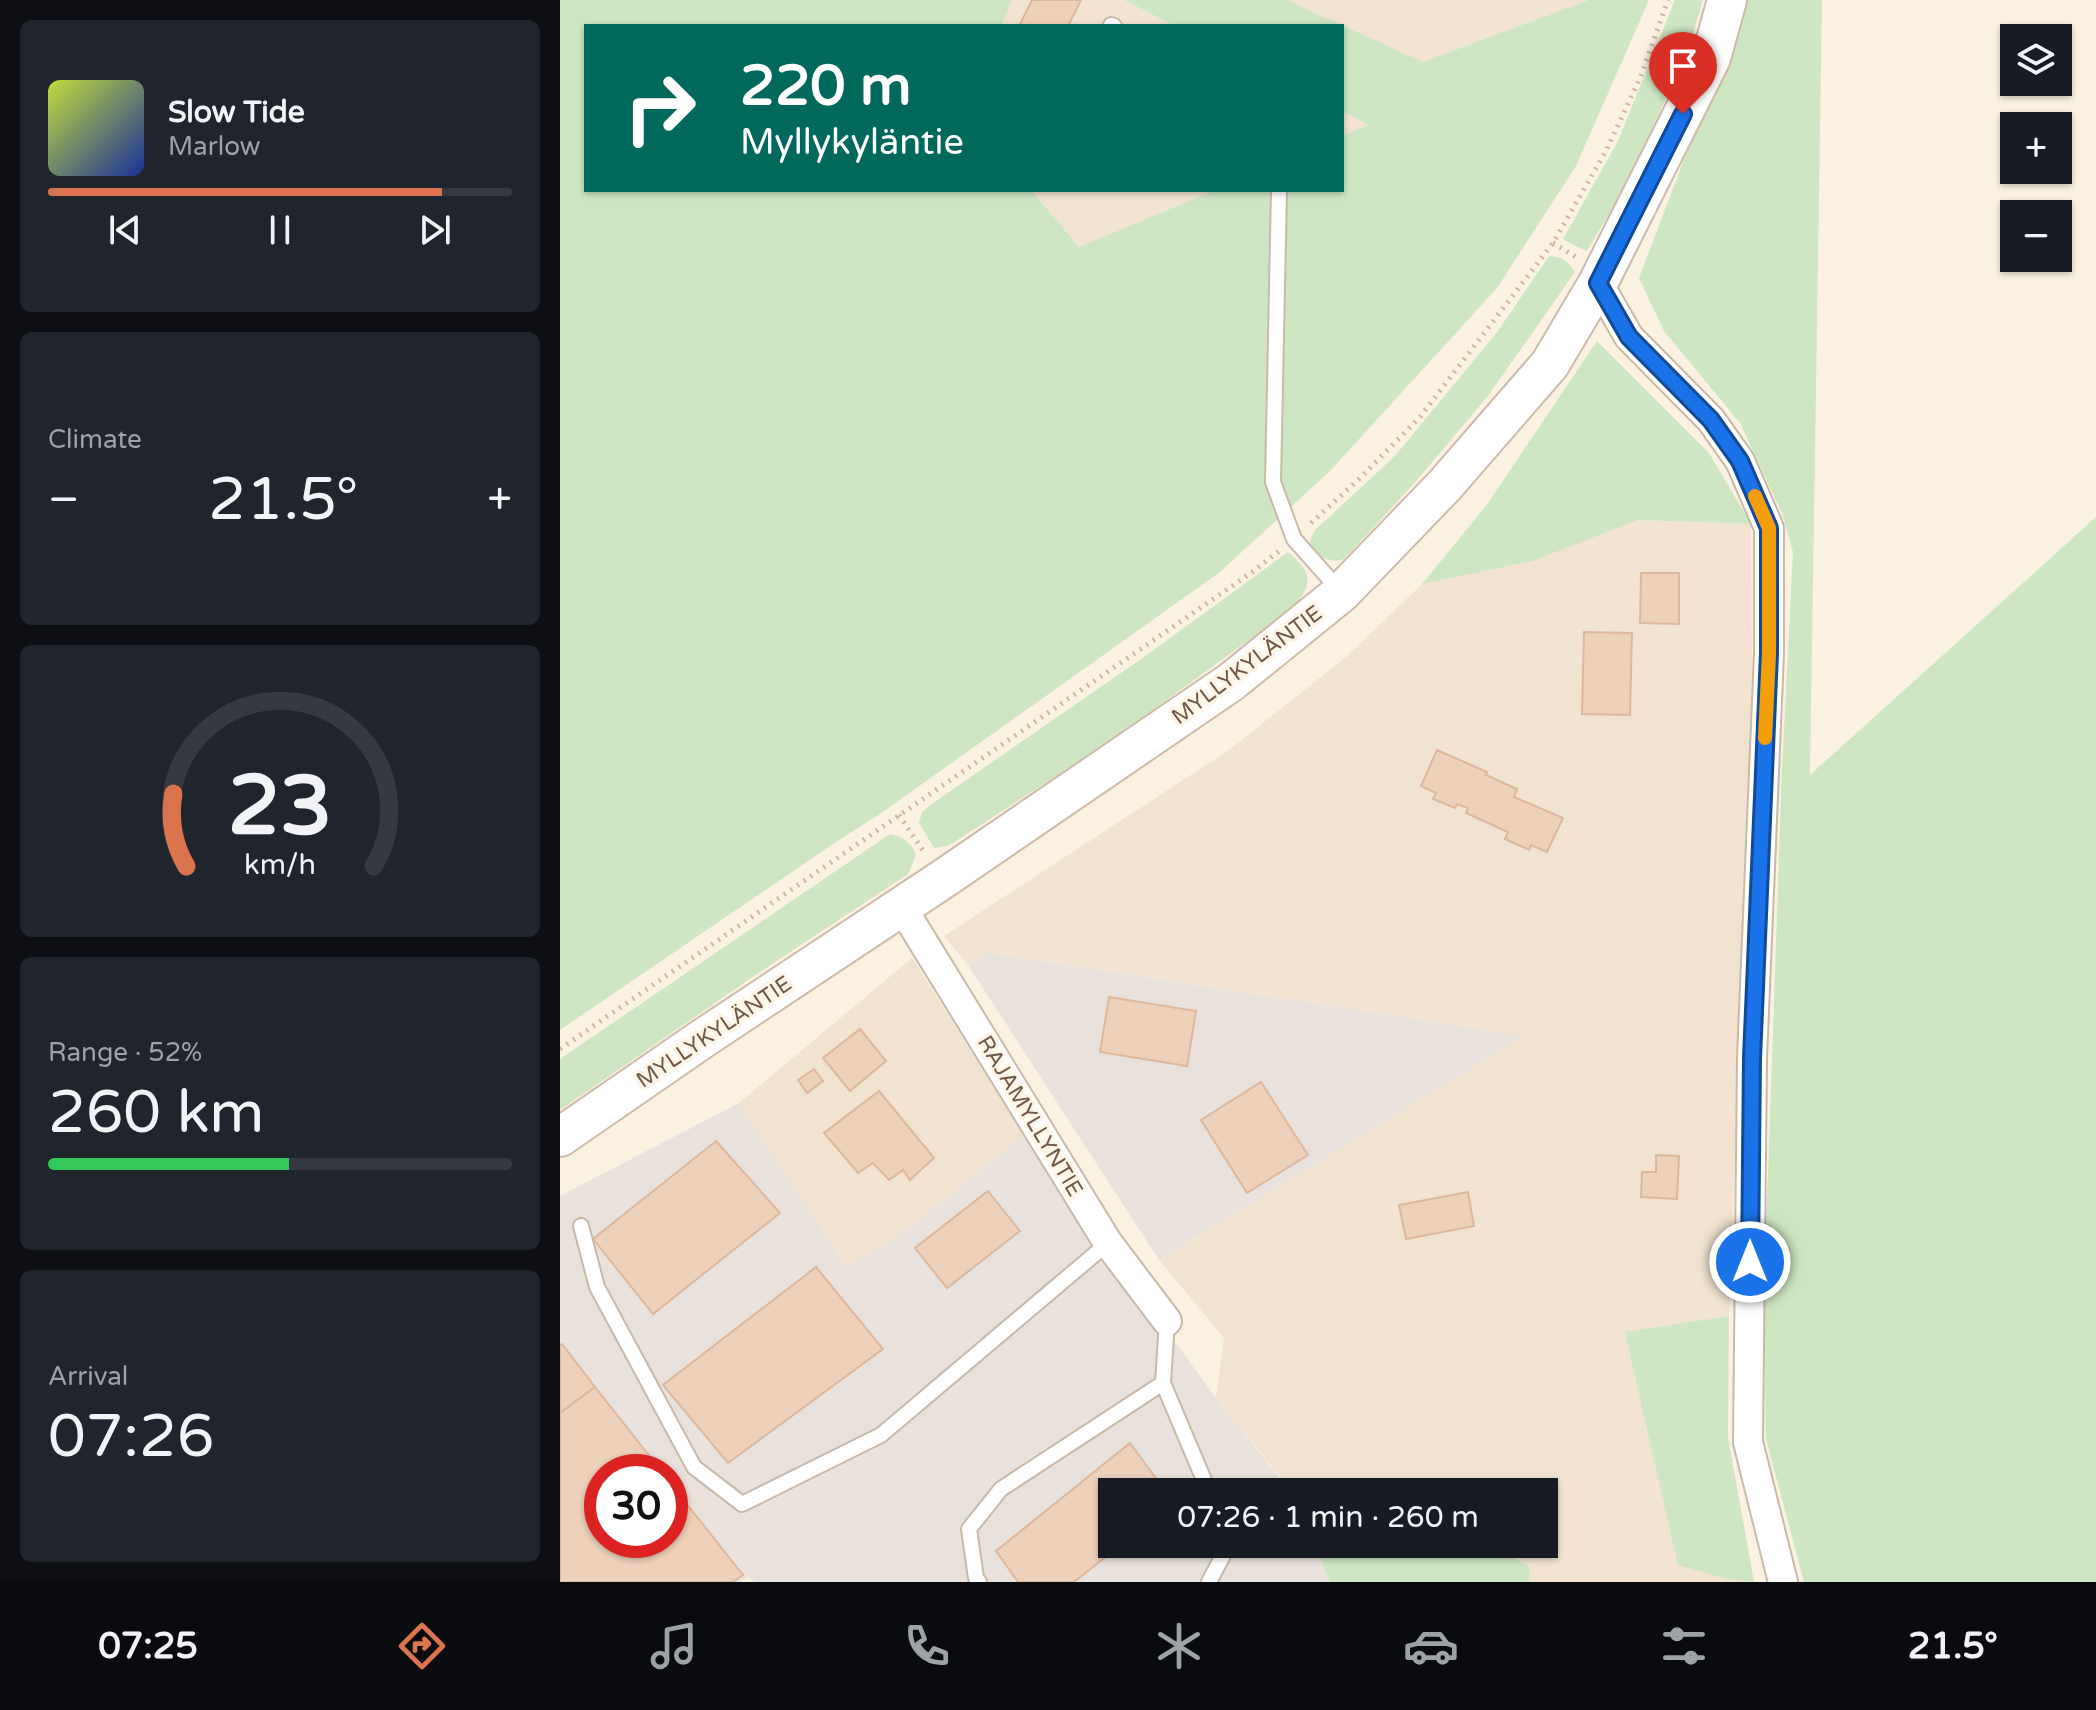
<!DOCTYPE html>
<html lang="en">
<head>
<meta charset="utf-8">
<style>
	:root { --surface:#171b24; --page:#20242c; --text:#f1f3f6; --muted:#9ea1a6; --line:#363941; --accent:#db734e }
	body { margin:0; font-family:"Varela Round",sans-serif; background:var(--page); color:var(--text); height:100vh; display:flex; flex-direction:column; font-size:30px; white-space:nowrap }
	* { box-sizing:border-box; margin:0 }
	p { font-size:26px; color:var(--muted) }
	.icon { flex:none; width:44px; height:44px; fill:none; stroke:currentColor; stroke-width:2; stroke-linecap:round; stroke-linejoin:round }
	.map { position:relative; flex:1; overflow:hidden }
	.side { display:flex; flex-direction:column; gap:20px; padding:20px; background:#0d0f14; width:560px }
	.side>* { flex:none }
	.hud { position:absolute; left:24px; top:24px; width:760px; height:168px; border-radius:0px; box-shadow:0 2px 6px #0004; background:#00695c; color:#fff; overflow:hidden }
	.fabs { position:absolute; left:1440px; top:24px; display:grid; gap:16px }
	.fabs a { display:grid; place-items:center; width:72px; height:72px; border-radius:0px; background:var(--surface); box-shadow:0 2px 6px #0004; font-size:40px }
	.speed { position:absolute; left:24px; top:1454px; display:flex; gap:16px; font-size:40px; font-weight:700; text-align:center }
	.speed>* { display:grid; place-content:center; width:104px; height:104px; border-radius:50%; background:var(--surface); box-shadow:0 2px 6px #0004; line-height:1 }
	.speed .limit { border:12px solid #d22; background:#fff; color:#111 }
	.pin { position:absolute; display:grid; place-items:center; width:68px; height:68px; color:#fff; margin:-82px -34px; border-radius:50% 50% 50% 0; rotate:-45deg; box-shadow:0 0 8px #0007 }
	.pin .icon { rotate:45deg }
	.me { position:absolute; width:88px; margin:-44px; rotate:0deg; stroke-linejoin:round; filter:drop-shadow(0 0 6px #0008) }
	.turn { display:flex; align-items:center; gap:28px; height:168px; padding:0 24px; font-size:36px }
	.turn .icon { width:104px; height:104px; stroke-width:2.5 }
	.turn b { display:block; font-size:56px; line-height:68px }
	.big { font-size:60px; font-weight:600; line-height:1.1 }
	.side .widget { flex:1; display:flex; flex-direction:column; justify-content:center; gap:12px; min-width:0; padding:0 28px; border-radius:12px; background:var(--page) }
	.side .dial { align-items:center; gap:0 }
	.dial svg { height:208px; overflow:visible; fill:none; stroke:var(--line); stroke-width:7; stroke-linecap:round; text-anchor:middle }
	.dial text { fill:var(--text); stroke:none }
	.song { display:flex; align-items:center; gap:24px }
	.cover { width:96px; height:96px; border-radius:12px; background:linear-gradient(135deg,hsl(70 70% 55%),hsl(230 70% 35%)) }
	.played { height:8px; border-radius:4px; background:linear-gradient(90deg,var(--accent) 85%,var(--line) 85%) }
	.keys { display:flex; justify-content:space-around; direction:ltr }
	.heat { display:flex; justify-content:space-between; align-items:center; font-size:44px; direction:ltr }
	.charge { height:12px; border-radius:6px; background:linear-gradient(90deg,#34c759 52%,var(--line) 0) }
	.trip { position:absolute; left:538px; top:1478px; width:460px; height:80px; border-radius:0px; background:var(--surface); box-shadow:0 2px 6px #0004; font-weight:600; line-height:80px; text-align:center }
	.dock { display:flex; height:128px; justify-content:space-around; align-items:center; background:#090b0e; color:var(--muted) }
	.dock .icon { width:56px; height:56px }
	.dock .selected { color:var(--accent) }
	.dock b { font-size:36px; color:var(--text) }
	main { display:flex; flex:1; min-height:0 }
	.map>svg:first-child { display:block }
</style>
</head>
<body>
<main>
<section class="side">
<div class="widget">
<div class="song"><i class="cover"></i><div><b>Slow Tide</b><p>Marlow</p></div></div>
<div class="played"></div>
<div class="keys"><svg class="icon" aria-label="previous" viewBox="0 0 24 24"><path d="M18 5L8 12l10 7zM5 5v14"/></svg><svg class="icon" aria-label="pause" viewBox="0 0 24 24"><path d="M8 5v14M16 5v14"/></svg><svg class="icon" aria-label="next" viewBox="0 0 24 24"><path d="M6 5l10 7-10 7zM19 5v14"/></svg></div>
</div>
<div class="widget"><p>Climate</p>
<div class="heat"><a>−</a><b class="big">21.5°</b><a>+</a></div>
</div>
<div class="widget dial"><svg viewBox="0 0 100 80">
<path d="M14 69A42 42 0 1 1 86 69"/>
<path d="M14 69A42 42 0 0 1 9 41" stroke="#db734e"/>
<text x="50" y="56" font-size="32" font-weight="700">23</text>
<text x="50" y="72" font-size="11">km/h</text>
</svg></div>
<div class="widget"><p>Range · 52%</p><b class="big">260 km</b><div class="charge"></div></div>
<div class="widget"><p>Arrival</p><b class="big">07:26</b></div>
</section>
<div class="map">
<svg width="1536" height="1582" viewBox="0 0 1536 1582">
	<rect width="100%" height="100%" fill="#faf1e1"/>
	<!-- residential -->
	<path fill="#f1e3d0" d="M452,0H564L615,26H441Z
		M727,0H1029L863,62Z
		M782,111L810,125L782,136Z
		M471,190H655L519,247Z
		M1078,520L1191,524L1192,676L1169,1316L1065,1333L1168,1579L1192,1582H969L970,1567L930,1544H984V1492H839L830,1487L730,1489L656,1398L664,1338L599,1260L963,1036L427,952L408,965L384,936L669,750L786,657L862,584L973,561Z
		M352,958L464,1135L347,1230L286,1268L179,1103Z"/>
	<!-- industrial -->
	<path fill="#e9e2dc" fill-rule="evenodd" d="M426,952L964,1036L599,1260L408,965Z
		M179,1103L286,1267L347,1230L464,1135L656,1398L731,1492H552V1544H754L770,1582H194L189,1576L181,1582H0V1196ZM42,1472H110V1540H42Z"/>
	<!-- green -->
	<path fill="#cee6c1" d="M0,0H452L441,26H26V190H471L519,247L655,190H782V136L809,125L782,111V26H615L564,0H727L863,62L1029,0H1089L1016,166L937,288L770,471L660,572L320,814L276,842L0,1030Z
		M1115,0H1143L1131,41L1096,120L1061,194L1027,251L1013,245L1003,239L1058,141Z
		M1185,0H1262L1250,775L1536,517V1582H1244L1206,1439L1204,1291L1222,768L1233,552L1222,513L1180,423L1104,331L1079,278Z
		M989,256C1002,257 1008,261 1015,272L928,396L851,487L784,559C768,564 757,557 750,542L754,531L835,456L938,331Z
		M1037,341L1149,453L1191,524L1078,520L973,561L862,584L926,506Z
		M728,552C753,573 753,582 734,607L555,738L388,846L374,848L359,823L362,812L373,803L584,657Z
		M330,834C343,837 352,843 356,855L348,874L200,972L0,1110V1059Z
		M1169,1316L1168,1437L1194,1582L1168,1579L1118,1565L1065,1332Z
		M830,1487L839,1492H731L730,1489Z
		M754,1544H930L970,1567L969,1582H770Z"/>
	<!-- building -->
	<path fill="#edd1bb" stroke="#deb89c" stroke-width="2" d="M472,0H521L508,26H459Z
		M1081,573H1119V624L1080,623Z
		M1024,632L1072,633L1070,715L1022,714Z
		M877,750L927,772L926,775L957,789L954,797L1003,818L987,852L971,845L969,850L945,839L948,832L906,813L908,808L897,804L895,808L873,799L876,793L861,786Z
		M549,997L636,1011L627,1066L540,1052Z
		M300,1029L326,1061L290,1091L263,1058Z
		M254,1069L263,1081L247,1093L238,1080Z
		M701,1082L748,1155L687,1193L641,1120Z
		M319,1091L374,1158L350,1180L343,1170L329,1180L313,1163L298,1173L264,1133Z
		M156,1141L220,1213L93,1314L33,1239Z
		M1096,1155L1119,1156L1117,1199L1081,1197L1082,1172H1096Z
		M428,1191L460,1231L387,1288L355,1248Z
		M908,1192L914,1226L846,1239L839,1205Z
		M256,1267L323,1349L168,1463L103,1385Z
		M2,1344L35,1387L0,1413V1346Z
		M35,1387L102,1472H42V1540H110V1483L183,1575L173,1582H0V1413Z
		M570,1443L606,1492H552V1544H562L514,1582H458L436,1551Z"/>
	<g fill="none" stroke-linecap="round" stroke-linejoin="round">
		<defs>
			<path id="lane" d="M551,25L554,26
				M719,190L713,482L734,539L781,592
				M21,1226L37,1287L134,1467L182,1504L321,1435L548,1243
				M607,1321L603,1383L649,1492
				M419,1582L416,1578L409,1529L441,1489L603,1383
				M649,1582L669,1544"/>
			<path id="street" d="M1038,283L1069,337L1151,420L1180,461L1209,528V653L1192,1058L1188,1442L1223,1582
				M341,906L548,1243L607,1321"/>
			<path id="secondary" d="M0,1137L142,1039L383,879L671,682L781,593L885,485L990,364L1038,283L1151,58L1167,0"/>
		</defs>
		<!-- lane casing -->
		<use href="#lane" stroke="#c9b9a9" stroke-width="18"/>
		<!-- street casing -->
		<use href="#street" stroke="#c9b9a9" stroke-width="32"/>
		<!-- secondary casing -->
		<use href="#secondary" stroke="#cebba9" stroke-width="42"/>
		<!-- path -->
		<path stroke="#d1b49e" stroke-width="5" stroke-dasharray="2 6" stroke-linecap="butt" d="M993,243L1016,257
			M751,523L799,479L860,417L993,243L1046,151L1081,76L1108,0
			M339,815L364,852
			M0,1049L691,573L719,551"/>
		<!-- lane -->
		<use href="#lane" stroke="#fff" stroke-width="14"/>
		<!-- street -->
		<use href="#street" stroke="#fff" stroke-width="28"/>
		<!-- secondary -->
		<use href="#secondary" stroke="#fff" stroke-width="38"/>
	</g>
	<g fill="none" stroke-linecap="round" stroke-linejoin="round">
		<defs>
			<path id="route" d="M1123,114L1038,283L1069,337L1151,420L1180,461L1209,528V653L1192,1058L1190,1262"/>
		</defs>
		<!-- route casing -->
		<use href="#route" stroke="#114b97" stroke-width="20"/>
		<!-- route -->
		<use href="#route" stroke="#1a73e8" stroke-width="14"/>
		<!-- slow -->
		<path stroke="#f59e0b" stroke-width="14" d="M1195,496L1209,528V653L1205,738"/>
	</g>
	<g text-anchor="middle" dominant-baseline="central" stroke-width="7" stroke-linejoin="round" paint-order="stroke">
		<!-- street labels -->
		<g font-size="22" fill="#6f584a" stroke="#fdf5e6">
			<text transform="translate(687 665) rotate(-37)">MYLLYKYLÄNTIE</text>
			<text transform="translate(154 1032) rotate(-34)">MYLLYKYLÄNTIE</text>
			<text transform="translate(470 1116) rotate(59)">RAJAMYLLYNTIE</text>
		</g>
	</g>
</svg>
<div class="fabs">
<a><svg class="icon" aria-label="layers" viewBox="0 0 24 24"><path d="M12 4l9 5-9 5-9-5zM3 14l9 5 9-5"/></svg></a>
<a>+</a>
<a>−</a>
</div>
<div class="speed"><div class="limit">30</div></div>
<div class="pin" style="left:1123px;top:114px;background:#d93025"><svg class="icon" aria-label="arrive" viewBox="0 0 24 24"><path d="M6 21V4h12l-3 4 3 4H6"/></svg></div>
<svg class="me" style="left:1190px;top:1262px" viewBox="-20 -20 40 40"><circle r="17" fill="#1a73e8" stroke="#fff" stroke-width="3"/><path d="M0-11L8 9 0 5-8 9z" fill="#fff"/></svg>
<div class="trip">07:26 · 1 min · 260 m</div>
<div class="hud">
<div class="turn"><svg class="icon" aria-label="right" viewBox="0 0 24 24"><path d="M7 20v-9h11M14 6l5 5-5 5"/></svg><div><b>220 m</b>Myllykyläntie</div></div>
</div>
</div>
</main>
<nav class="dock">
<b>07:25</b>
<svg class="icon selected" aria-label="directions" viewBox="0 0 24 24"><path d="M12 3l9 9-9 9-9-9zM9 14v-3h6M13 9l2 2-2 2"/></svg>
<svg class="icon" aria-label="music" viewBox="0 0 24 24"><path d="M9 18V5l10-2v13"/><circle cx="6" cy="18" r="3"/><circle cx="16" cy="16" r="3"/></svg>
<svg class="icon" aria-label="phone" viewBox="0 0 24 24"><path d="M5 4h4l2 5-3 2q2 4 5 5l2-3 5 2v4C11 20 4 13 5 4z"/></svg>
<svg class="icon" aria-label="climate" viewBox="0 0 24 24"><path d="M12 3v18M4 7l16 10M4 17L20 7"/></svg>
<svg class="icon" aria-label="car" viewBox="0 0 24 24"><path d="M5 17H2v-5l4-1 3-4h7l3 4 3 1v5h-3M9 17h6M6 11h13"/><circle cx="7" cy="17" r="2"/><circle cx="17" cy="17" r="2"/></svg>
<svg class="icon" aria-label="filters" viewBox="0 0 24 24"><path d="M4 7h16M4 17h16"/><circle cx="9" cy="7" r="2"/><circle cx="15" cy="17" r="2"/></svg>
<b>21.5°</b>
</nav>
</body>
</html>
